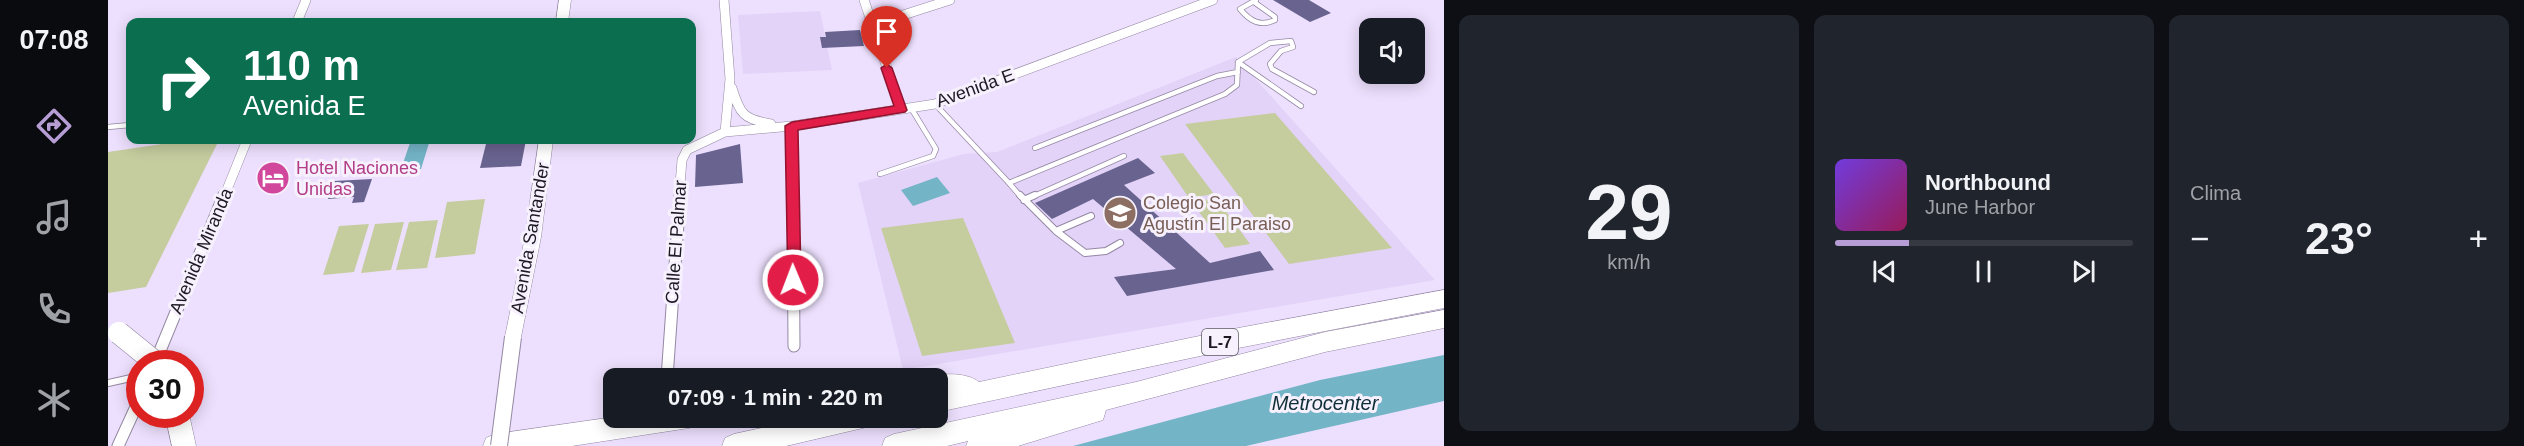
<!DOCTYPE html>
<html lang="es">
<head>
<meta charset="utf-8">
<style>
	:root { --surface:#171b24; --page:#20242c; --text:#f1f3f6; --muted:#9ea1a6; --line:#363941; --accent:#b69ed5 }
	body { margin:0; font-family:Helvetica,sans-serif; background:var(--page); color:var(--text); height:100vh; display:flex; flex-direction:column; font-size:22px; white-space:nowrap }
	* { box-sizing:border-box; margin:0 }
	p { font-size:20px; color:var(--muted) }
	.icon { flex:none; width:33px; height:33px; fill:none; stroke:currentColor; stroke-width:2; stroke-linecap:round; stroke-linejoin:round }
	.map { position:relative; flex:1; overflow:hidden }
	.details { display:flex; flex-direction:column; gap:15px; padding:15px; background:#0d0f14; width:1080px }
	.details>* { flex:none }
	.top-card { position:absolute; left:18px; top:18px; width:570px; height:126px; border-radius:12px; box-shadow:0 3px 15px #0003; background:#0b6e4f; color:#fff; overflow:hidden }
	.controls { position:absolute; left:1251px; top:18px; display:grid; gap:12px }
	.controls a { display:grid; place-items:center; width:66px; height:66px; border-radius:12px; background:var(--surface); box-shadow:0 3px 15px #0003; font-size:30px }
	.speed { position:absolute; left:18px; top:350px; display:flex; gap:12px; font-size:30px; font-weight:700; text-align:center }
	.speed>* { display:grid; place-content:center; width:78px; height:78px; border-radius:50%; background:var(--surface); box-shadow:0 3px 15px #0003; line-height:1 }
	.speed .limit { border:9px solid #d22; background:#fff; color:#111 }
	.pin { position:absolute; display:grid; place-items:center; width:51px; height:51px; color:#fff; margin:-62px -26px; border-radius:50% 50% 50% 0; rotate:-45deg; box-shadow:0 0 6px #0007 }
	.pin .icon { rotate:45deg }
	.me { position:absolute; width:66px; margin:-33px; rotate:359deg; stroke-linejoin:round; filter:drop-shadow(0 0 4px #0008) }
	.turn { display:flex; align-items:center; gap:21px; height:126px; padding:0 18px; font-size:27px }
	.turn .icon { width:78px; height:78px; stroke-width:2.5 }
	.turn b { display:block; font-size:42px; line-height:51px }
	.big { font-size:45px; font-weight:700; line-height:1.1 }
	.details .tile { flex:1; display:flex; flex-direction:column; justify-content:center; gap:9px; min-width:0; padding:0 21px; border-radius:12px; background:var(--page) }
	.details .dial { align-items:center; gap:0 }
	.dial b { font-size:78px; line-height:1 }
	.song { display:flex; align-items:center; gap:18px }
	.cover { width:72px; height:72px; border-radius:9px; background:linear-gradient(135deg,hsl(260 70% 55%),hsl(330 70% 35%)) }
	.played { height:6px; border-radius:3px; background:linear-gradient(90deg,var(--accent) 25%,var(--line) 25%) }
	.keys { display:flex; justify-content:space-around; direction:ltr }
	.heat { display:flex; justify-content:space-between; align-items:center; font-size:33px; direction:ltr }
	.details .tiles { flex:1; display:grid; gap:15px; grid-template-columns:repeat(3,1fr) }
	.trip { position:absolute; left:495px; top:368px; width:345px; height:60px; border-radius:12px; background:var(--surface); box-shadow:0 3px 15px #0003; font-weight:700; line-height:60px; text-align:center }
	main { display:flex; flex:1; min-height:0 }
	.menu { display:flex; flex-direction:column; width:108px; justify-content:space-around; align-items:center; background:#090b0e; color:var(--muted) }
	.menu .icon { width:42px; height:42px }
	.menu .selected { color:var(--accent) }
	.menu b { font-size:27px; color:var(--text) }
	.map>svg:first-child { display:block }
</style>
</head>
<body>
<main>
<nav class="menu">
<b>07:08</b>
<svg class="icon selected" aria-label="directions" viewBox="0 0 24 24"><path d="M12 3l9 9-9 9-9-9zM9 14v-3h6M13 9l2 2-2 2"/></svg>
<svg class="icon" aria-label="music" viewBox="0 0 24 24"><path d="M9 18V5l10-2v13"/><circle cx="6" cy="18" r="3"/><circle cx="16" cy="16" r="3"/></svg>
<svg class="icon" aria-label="phone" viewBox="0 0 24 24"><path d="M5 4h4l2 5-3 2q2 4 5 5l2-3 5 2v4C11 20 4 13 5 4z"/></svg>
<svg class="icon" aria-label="climate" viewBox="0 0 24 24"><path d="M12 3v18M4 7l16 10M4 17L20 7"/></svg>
</nav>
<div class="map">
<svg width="1336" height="446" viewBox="0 0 1336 446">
	<rect width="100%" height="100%" fill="#ede0fe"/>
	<!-- built -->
	<path fill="#e3d3f8" d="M712,11L724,70L635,74L630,15Z
		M1128,57L1327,280L795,370L750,183L856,154L889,152Z"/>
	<!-- green -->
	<path fill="#c5cc9e" d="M1167,113L1284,248L1181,264L1077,124Z
		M81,140H111L38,287L0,293V152Z
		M1075,153L1106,194L1081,198L1052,156Z
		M1108,198L1142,244L1117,248L1084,202Z
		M377,199L367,254L327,258L339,202Z
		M855,218L907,343L814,356L773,228Z
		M330,220L319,268L288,270L301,222Z
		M296,222L283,270L253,273L267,224Z
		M261,224L246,272L215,275L231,226Z"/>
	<!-- water -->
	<path fill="#74b4c7" d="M303,140H322L313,169H293Z
		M829,177L842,193L805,206L793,190Z
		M1336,355V401L1138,446H965L1212,380Z"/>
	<!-- building -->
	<path fill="#696390" d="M1165,0H1201L1223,13L1202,22Z
		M752,30L756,46L714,48L712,37H718L717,32Z
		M379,140H418L413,166L372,168Z
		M632,144L635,183L587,187L588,155Z
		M1030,158L1047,173L1016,185L1102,263L1152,251L1166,270L1019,296L1006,277L1068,269L985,199L944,219L927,203Z
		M264,179L256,202L244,203L246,197L220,199L226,181Z"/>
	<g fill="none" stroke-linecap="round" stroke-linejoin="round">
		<defs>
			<path id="lane-far1" d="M1146,2L1167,17V20C1152,27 1142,21 1132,9L1148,0
				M1130,62L1193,106
				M827,104L901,183L1117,94L1129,85L1130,62L1162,43L1183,41L1185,47L1173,51L1162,64L1164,69L1206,92
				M0,127L22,125
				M927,148L1109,76L1130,72
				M772,174L825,156L828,149L803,108
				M901,183L913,197
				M924,197L1016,156"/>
			<path id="lane" d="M912,195L948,231L983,216
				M916,200L927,195
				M948,231L977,253L998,251L1012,243
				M0,383L32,376"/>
			<path id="street-far1" d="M616,0L622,79L617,132
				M756,0L793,109
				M189,22L198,0
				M764,25L842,0
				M624,88C632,114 635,119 663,124
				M684,126L685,197
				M116,197L139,140
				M571,197L574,160L579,150L617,132L684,126L827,104L1105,0"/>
			<path id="street" d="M685,195L686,346
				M47,363L116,195
				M559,378L572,195
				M10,446L32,398"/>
			<path id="secondary" d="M451,0H463L460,22H448Z
				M431,140H445L433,237L413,337L411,342L405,344L399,342L397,337L417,237Z"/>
			<path id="highway" d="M1336,290V308L1125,349L830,412V378H822C834,372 861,373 871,382L1125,329Z
				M1336,310V328L1217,352L998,410L995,420L910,446H858L860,441L839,446H774L777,438L786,434L1028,382L1217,332Z
				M57,414H81L88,446H64Z
				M506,417H593L589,425L581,428L464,446H375L378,438L387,434Z
				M704,417H767L763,425L755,428L678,446H614L617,438L626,434Z"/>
		</defs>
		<!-- lane-far1 casing -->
		<use href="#lane-far1" stroke="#9488a3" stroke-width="6"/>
		<!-- lane casing -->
		<use href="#lane" stroke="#9488a3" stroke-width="8"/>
		<!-- street-far1 casing -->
		<use href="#street-far1" stroke="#9488a3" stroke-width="10"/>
		<!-- street casing -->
		<use href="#street" stroke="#9488a3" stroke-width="13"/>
		<!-- secondary casing -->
		<use href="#secondary" stroke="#9488a3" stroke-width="1"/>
		<!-- highway casing -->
		<use href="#highway" stroke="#9488a3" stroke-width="1"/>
		<!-- lane-far1 -->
		<use href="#lane-far1" stroke="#fff" stroke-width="4.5"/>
		<!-- lane -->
		<use href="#lane" stroke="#fff" stroke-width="6"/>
		<!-- street-far1 -->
		<use href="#street-far1" stroke="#fff" stroke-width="9"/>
		<!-- street -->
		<use href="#street" stroke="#fff" stroke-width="11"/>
		<!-- secondary -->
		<use href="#secondary" fill="#fff" fill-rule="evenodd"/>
		<!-- highway -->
		<use href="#highway" fill="#fff" fill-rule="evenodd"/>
		<defs>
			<path id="secondary-bridge" d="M391,446L405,337"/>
			<path id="highway-bridge" d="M11,333L48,363"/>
		</defs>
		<!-- secondary-bridge casing -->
		<use href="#secondary-bridge" stroke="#9488a3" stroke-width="18" stroke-linecap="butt"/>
		<!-- highway-bridge casing -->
		<use href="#highway-bridge" stroke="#9488a3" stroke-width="23" stroke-linecap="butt"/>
		<!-- secondary-bridge -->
		<use href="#secondary-bridge" stroke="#fff" stroke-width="16"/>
		<!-- highway-bridge -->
		<use href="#highway-bridge" stroke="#fff" stroke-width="22"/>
	</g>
	<!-- route -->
	<path fill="#e11d48" stroke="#92132f" stroke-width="1.5" d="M779,64L784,68L799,110L797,112L690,130L693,280L685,286L680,285L677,126L684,122L786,106L773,68Z"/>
	<!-- icons -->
	<defs>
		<symbol id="hotel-disc" viewBox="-11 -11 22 22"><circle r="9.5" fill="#d1479c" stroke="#f6f1fd"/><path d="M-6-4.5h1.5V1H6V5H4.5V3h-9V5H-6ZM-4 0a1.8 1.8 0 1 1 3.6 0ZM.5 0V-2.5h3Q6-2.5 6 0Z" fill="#fff"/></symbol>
		<symbol id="school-disc" viewBox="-11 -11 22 22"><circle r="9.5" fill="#8d6e63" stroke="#f6f1fd"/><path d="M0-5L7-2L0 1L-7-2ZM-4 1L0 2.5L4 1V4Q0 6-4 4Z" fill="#fff"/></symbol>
	</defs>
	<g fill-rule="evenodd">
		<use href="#hotel-disc" x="146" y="159" width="38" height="38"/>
		<use href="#school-disc" x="993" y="194" width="38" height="38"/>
	</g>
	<g text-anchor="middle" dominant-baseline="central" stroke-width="6" stroke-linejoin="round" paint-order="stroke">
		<!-- shield labels -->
		<rect fill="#f6f1fd" stroke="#5e5a64" stroke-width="1.5" x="1094" y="329" width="36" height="26" rx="4.5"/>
		<g font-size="16" font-weight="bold" fill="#1d1923">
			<text x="1112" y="342">L-7</text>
		</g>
		<!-- street labels -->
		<g font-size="18" fill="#1d1923" stroke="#f6f1fd">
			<text transform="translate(867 88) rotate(-20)">Avenida E</text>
			<text transform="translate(422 238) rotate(-80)">Avenida Santander</text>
			<text transform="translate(568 242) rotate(-86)">Calle El Palmar</text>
			<text transform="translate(93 251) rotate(-67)">Avenida Miranda</text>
		</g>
		<!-- hotel labels -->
		<g font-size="18" fill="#b23c85" stroke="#f6f1fd" text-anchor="start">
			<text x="188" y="168">Hotel Naciones<tspan x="188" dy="21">Unidas</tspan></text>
		</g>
		<!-- education labels -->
		<g font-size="18" fill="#785e54" stroke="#f6f1fd" text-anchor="start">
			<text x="1035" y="203">Colegio San<tspan x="1035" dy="21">Agustín El Paraiso</tspan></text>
		</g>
		<!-- water labels -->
		<g font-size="20" font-style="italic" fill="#0f2f38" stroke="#f6f1fd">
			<text x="1217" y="403">Metrocenter</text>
		</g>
	</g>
</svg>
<div class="controls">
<a><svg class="icon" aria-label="sound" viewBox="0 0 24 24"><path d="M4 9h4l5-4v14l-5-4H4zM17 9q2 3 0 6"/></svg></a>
</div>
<div class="speed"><div class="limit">30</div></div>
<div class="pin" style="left:779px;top:68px;background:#d93025"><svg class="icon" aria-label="arrive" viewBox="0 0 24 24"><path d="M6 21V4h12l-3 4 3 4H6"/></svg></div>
<svg class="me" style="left:685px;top:280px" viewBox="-20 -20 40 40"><circle r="17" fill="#e11d48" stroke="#fff" stroke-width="3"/><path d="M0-11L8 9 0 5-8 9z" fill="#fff"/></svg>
<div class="trip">07:09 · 1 min · 220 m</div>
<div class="top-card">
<div class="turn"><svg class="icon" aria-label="right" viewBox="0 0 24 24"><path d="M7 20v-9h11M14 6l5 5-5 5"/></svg><div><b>110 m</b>Avenida E</div></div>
</div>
</div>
<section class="details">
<div class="tiles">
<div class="tile dial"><b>29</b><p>km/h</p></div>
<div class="tile">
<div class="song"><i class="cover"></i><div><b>Northbound</b><p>June Harbor</p></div></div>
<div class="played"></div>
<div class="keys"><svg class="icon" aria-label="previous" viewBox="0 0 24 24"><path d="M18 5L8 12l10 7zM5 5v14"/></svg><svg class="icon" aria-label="pause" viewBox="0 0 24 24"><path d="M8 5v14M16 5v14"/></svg><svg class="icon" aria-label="next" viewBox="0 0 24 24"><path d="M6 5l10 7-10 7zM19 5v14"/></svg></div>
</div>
<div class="tile"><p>Clima</p>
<div class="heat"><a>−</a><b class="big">23°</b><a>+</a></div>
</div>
</div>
</section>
</main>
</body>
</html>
